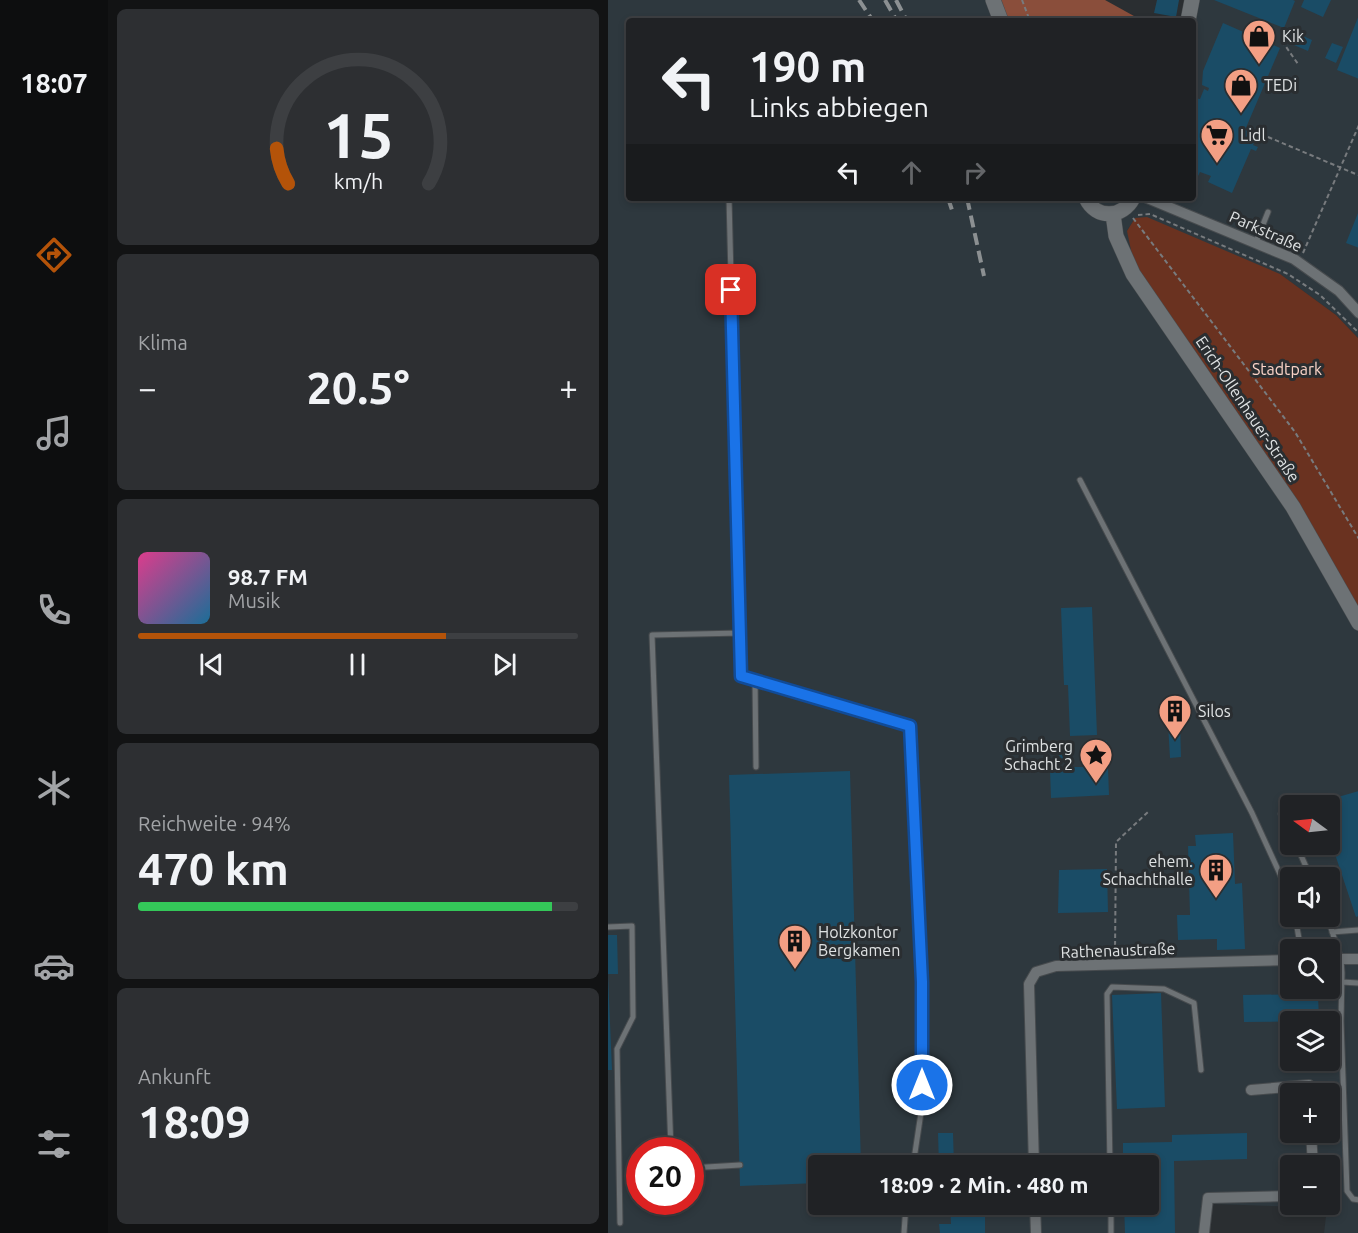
<!DOCTYPE html>
<html lang="de">
<head>
<meta charset="utf-8">
<style>
	:root { --surface:#202225; --page:#2d2f32; --text:#f1f3f6; --muted:#a2a4a7; --line:#3d3f42; --accent:#b45309 }
	body { margin:0; font-family:Ubuntu,sans-serif; background:var(--page); color:var(--text); height:100vh; display:flex; flex-direction:column; font-size:22px; white-space:nowrap }
	* { box-sizing:border-box; margin:0 }
	p { font-size:20px; color:var(--muted) }
	.icon { flex:none; width:33px; height:33px; fill:none; stroke:currentColor; stroke-width:2; stroke-linecap:round; stroke-linejoin:round }
	.map { position:relative; flex:1; overflow:hidden }
	.panel { display:flex; flex-direction:column; gap:9px; padding:9px; background:#121314; width:500px }
	.panel>* { flex:none }
	.hud { position:absolute; left:18px; top:18px; width:570px; height:183px; border-radius:6px; box-shadow:0 3px 9px #0003,0 0 0 2px var(--line); background:#202225; color:var(--text); overflow:hidden }
	.needle { width:39px; rotate:285deg }
	.buttons { position:absolute; left:672px; top:795px; display:grid; gap:12px }
	.buttons a { display:grid; place-items:center; width:60px; height:60px; border-radius:6px; background:var(--surface); box-shadow:0 3px 9px #0003,0 0 0 2px var(--line); font-size:30px }
	.speed { position:absolute; left:18px; top:1137px; display:flex; gap:12px; font-size:30px; font-weight:700; text-align:center }
	.speed>* { display:grid; place-content:center; width:78px; height:78px; border-radius:50%; background:var(--surface); box-shadow:0 3px 9px #0003,0 0 0 2px var(--line); line-height:1 }
	.speed .limit { border:9px solid #d22; background:#fff; color:#111 }
	.pin { position:absolute; display:grid; place-items:center; width:51px; height:51px; color:#fff; margin:-26px; border-radius:12px; box-shadow:0 3px 9px #0006 }
	.me { position:absolute; width:66px; margin:-33px; rotate:0deg; stroke-linejoin:round; filter:drop-shadow(0 0 4px #0008) }
	.turn { display:flex; align-items:center; gap:21px; height:126px; padding:0 24px; font-size:27px }
	.turn .icon { width:78px; height:78px; stroke-width:2.5 }
	.turn b { display:block; font-size:42px; line-height:51px }
	.lanes { display:flex; align-items:center; height:57px; padding:0 24px; background:#0003; justify-content:center; gap:30px; direction:ltr }
	.lanes .off { opacity:.35 }
	.big { font-size:45px; font-weight:700; line-height:1.1 }
	.panel .tile { flex:1; display:flex; flex-direction:column; justify-content:center; gap:9px; min-width:0; padding:0 21px; border-radius:9px; background:var(--page) }
	.panel .dial { align-items:center; gap:0 }
	.dial svg { height:156px; overflow:visible; fill:none; stroke:var(--line); stroke-width:7; stroke-linecap:round; text-anchor:middle }
	.dial text { fill:var(--text); stroke:none }
	.song { display:flex; align-items:center; gap:18px }
	.cover { width:72px; height:72px; border-radius:9px; background:linear-gradient(135deg,hsl(330 70% 55%),hsl(200 70% 35%)) }
	.played { height:6px; border-radius:3px; background:linear-gradient(90deg,var(--accent) 70%,var(--line) 70%) }
	.keys { display:flex; justify-content:space-around; direction:ltr }
	.heat { display:flex; justify-content:space-between; align-items:center; font-size:33px; direction:ltr }
	.charge { height:9px; border-radius:4px; background:linear-gradient(90deg,#34c759 94%,var(--line) 0) }
	.trip { position:absolute; left:200px; top:1155px; width:351px; height:60px; border-radius:6px; background:var(--surface); box-shadow:0 3px 9px #0003,0 0 0 2px var(--line); font-weight:700; line-height:60px; text-align:center }
	main { display:flex; flex:1; min-height:0 }
	.dock { display:flex; flex-direction:column; width:108px; justify-content:space-around; align-items:center; background:#0d0e0f; color:var(--muted) }
	.dock .icon { width:42px; height:42px }
	.dock .current { color:var(--accent) }
	.dock b { font-size:27px; color:var(--text) }
	.map>svg:first-child { display:block }
</style>
</head>
<body>
<main>
<nav class="dock">
<b>18:07</b>
<svg class="icon current" aria-label="directions" viewBox="0 0 24 24"><path d="M12 3l9 9-9 9-9-9zM9 14v-3h6M13 9l2 2-2 2"/></svg>
<svg class="icon" aria-label="music" viewBox="0 0 24 24"><path d="M9 18V5l10-2v13"/><circle cx="6" cy="18" r="3"/><circle cx="16" cy="16" r="3"/></svg>
<svg class="icon" aria-label="phone" viewBox="0 0 24 24"><path d="M5 4h4l2 5-3 2q2 4 5 5l2-3 5 2v4C11 20 4 13 5 4z"/></svg>
<svg class="icon" aria-label="climate" viewBox="0 0 24 24"><path d="M12 3v18M4 7l16 10M4 17L20 7"/></svg>
<svg class="icon" aria-label="car" viewBox="0 0 24 24"><path d="M5 17H2v-5l4-1 3-4h7l3 4 3 1v5h-3M9 17h6M6 11h13"/><circle cx="7" cy="17" r="2"/><circle cx="17" cy="17" r="2"/></svg>
<svg class="icon" aria-label="filters" viewBox="0 0 24 24"><path d="M4 7h16M4 17h16"/><circle cx="9" cy="7" r="2"/><circle cx="15" cy="17" r="2"/></svg>
</nav>
<section class="panel">
<div class="tile dial"><svg viewBox="0 0 100 80">
<path d="M14 69A42 42 0 1 1 86 69"/>
<path d="M14 69A42 42 0 0 1 8 51" stroke="#b45309"/>
<text x="50" y="56" font-size="32" font-weight="700">15</text>
<text x="50" y="72" font-size="11">km/h</text>
</svg></div>
<div class="tile"><p>Klima</p>
<div class="heat"><a>−</a><b class="big">20.5°</b><a>+</a></div>
</div>
<div class="tile">
<div class="song"><i class="cover"></i><div><b>98.7 FM</b><p>Musik</p></div></div>
<div class="played"></div>
<div class="keys"><svg class="icon" aria-label="previous" viewBox="0 0 24 24"><path d="M18 5L8 12l10 7zM5 5v14"/></svg><svg class="icon" aria-label="pause" viewBox="0 0 24 24"><path d="M8 5v14M16 5v14"/></svg><svg class="icon" aria-label="next" viewBox="0 0 24 24"><path d="M6 5l10 7-10 7zM19 5v14"/></svg></div>
</div>
<div class="tile"><p>Reichweite · 94%</p><b class="big">470 km</b><div class="charge"></div></div>
<div class="tile"><p>Ankunft</p><b class="big">18:09</b></div>
</section>
<div class="map">
<svg width="751" height="1233" viewBox="0 0 751 1233">
	<rect width="100%" height="100%" fill="#2a2e31"/>
	<!-- built -->
	<path fill="#2e383e" fill-rule="evenodd" d="M0,0H385L395,21H21V198H585V21H572L577,0H750V338L728,315L673,275L527,218L519,231L750,620V1233H716L719,1208L604,1204L600,1233H0ZM682,806H722V844H682ZM682,878H722V916H682ZM682,950H722V988H682ZM682,1022H722V1060H682ZM682,1094H722V1132H682ZM32,1150H82V1202H32ZM210,1166H540V1204H210ZM682,1166H722V1204H682Z"/>
	<!-- green -->
	<path fill="#6a3220" d="M539,217L672,274L728,315L750,338V620L527,269L519,231L527,218Z"/>
	<!-- forest -->
	<path fill="#8a4e3b" d="M386,0H497L535,21H395Z"/>
	<!-- building -->
	<path fill="#1a4c66" d="M549,0H571L568,17L546,13Z
		M606,0H685L687,1L676,28Z
		M696,0H723L715,17L693,7Z
		M751,15V79L729,70Z
		M615,23L672,48L637,130L649,135L645,145L650,147L648,151L643,149L624,193L600,182L603,176L592,172L589,178L585,176V98L592,99L596,89L600,91L601,88L594,85L595,71Z
		M684,31L704,40L700,51L679,42Z
		M724,43L735,47L728,63L717,58Z
		M750,213H751V248L738,243Z
		M484,607L489,735L462,736L460,685H456L453,608Z
		M572,723L573,757L562,758L560,724Z
		M495,740L499,741L484,768H500L501,795L443,798L442,770L461,769L443,744L446,743L464,767H480Z
		M242,771L253,1166H210V1183L132,1186L121,775Z
		M751,791V916L748,917L722,839V806H710L709,803Z
		M625,833L627,884L634,883L637,949L609,950V939L570,940L569,915H582L580,846H588L587,835Z
		M499,869L500,912L450,913L451,870Z
		M0,935H9L10,974H0Z
		M0,975L4,1070H0Z
		M553,993L557,1107L509,1109L504,995Z
		M710,994L711,1021L636,1022L635,995Z
		M330,1133H345L346,1166H331Z
		M639,1133V1159L566,1161L567,1233H517L516,1204H540V1166H515V1143L564,1142V1135Z
		M342,1204H377V1233H332L331,1224H343Z"/>
	<g fill="none" stroke-linecap="round" stroke-linejoin="round">
		<defs>
			<path id="lane" d="M121,198L133,676L302,726L314,982V1106L305,1166
				M648,242L660,212
				M472,480L644,813L682,896
				M147,680L148,767
				M689,806L704,798
				M682,809L673,814L682,833
				M688,844L703,878
				M687,916L693,950
				M719,916L733,959L734,973L733,1021L739,1191L745,1199L751,1200
				M0,927L24,926L25,1017L9,1049L12,1223
				M724,932L751,930
				M734,982L751,983
				M63,1150L44,635L132,633
				M502,1166L499,994L504,987L556,989L586,1003L593,1070
				M82,1168L132,1165
				M503,1204V1233
				M296,1233L298,1204"/>
			<path id="street" d="M539,198L686,259L731,291L751,313
				M722,959H751
				M643,1090L701,1085L702,1094
				M703,1132L705,1166
				M426,1166L421,984L428,972L448,966L682,960
				M427,1204L428,1233
				M596,1233L600,1198L682,1196"/>
			<path id="secondary" d="M385,0L393,21
				M580,21L584,0
				M478,198C488,220 515,218 525,198
				M505,214L508,236L525,274L685,507L751,623"/>
		</defs>
		<!-- lane casing -->
		<use href="#lane" stroke="#474b4e" stroke-width="7"/>
		<!-- street casing -->
		<use href="#street" stroke="#474b4e" stroke-width="12"/>
		<!-- secondary casing -->
		<use href="#secondary" stroke="#474b4e" stroke-width="16"/>
		<!-- path -->
		<path stroke="#787b7e" stroke-width="2" stroke-dasharray="4.5 3" stroke-linecap="butt" d="M414,0L422,21
			M674,41L690,64
			M660,137L750,175
			M530,215L542,214L680,274L712,295L751,333
			M525,218L687,432L751,539
			M695,253L751,125
			M507,953L508,842L540,812"/>
		<!-- lane -->
		<use href="#lane" stroke="#6d7275" stroke-width="5"/>
		<!-- street -->
		<use href="#street" stroke="#6d7275" stroke-width="10"/>
		<!-- secondary -->
		<use href="#secondary" stroke="#6d7275" stroke-width="15"/>
		<!-- rail -->
		<path stroke="#8c9092" stroke-width="4" stroke-dasharray="12 6" stroke-linecap="butt" d="M251,0L265,21
			M277,0L289,21
			M288,0L299,21
			M340,198L344,210
			M359,198L376,276"/>
	</g>
	<g fill="none" stroke-linecap="round" stroke-linejoin="round">
		<defs>
			<path id="route" d="M123,290L133,676L302,726L314,982V1085"/>
		</defs>
		<!-- route casing -->
		<use href="#route" stroke="#114b97" stroke-width="15"/>
		<!-- route -->
		<use href="#route" stroke="#1a73e8" stroke-width="10"/>
	</g>
	<!-- icons -->
	<defs>
		<symbol id="shop-pin" viewBox="-11 -11 22 30"><path d="M0 17L-7.5 6A9.5 9.5 0 1 1 7.5 6Z" fill="#f39f84" stroke="#2a2e31"/><path d="M-5-2.5h2.3a2.7 3.5 0 0 1 5.4 0H5L5.5 6h-11ZM-1.5-2.5h3a1.5 2.3 0 0 0-3 0Z" fill="#111"/></symbol>
		<symbol id="supermarket-pin" viewBox="-11 -11 22 30"><path d="M0 17L-7.5 6A9.5 9.5 0 1 1 7.5 6Z" fill="#f39f84" stroke="#2a2e31"/><path d="M-6-5.5h2.5l.6 2H6L4.5 2H-2.5L-4.4-4H-6ZM-1.5 3.2a1.3 1.3 0 1 0 .1 0ZM3 3.2a1.3 1.3 0 1 0 .1 0Z" fill="#111"/></symbol>
		<symbol id="building-pin" viewBox="-11 -11 22 30"><path d="M0 17L-7.5 6A9.5 9.5 0 1 1 7.5 6Z" fill="#f39f84" stroke="#2a2e31"/><path d="M-4-6H4V6H1V3H-1V6H-4ZM-2.5-4.3h1.7v1.8h-1.7ZM.8-4.3h1.7v1.8H.8ZM-2.5-1h1.7V.8h-1.7ZM.8-1h1.7V.8H.8Z" fill="#111"/></symbol>
		<symbol id="sight-pin" viewBox="-11 -11 22 30"><path d="M0 17L-7.5 6A9.5 9.5 0 1 1 7.5 6Z" fill="#f39f84" stroke="#2a2e31"/><path d="M0-6L1.8-2.2L6-1.7L2.9 1.2L3.7 5.4L0 3.3L-3.7 5.4L-2.9 1.2L-6-1.7L-1.8-2.2Z" fill="#111"/></symbol>
	</defs>
	<g fill-rule="evenodd">
		<use href="#shop-pin" x="632" y="17" width="38" height="52"/>
		<use href="#shop-pin" x="614" y="66" width="38" height="52"/>
		<use href="#supermarket-pin" x="590" y="116" width="38" height="52"/>
		<use href="#building-pin" x="548" y="692" width="38" height="52"/>
		<use href="#sight-pin" x="469" y="736" width="38" height="52"/>
		<use href="#building-pin" x="589" y="851" width="38" height="52"/>
		<use href="#building-pin" x="168" y="922" width="38" height="52"/>
	</g>
	<g text-anchor="middle" dominant-baseline="central" stroke-width="6" stroke-linejoin="round" paint-order="stroke">
		<!-- poi labels -->
		<g font-size="16" fill="#dfe2e3" stroke="#2a2e31" text-anchor="start">
			<text x="674" y="36">Kik</text>
			<text x="656" y="85">TEDi</text>
			<text x="632" y="135">Lidl</text>
			<text x="590" y="711">Silos</text>
			<text x="465" y="746" text-anchor="end">Grimberg<tspan x="465" dy="18">Schacht 2</tspan></text>
			<text x="585" y="861" text-anchor="end">ehem.<tspan x="585" dy="18">Schachthalle</tspan></text>
			<text x="210" y="932">Holzkontor<tspan x="210" dy="18">Bergkamen</tspan></text>
		</g>
		<!-- street labels -->
		<g font-size="16" fill="#dfe2e3" stroke="#2a2e31">
			<text transform="translate(658 231) rotate(24)">Parkstraße</text>
			<text transform="translate(640 409) rotate(56)">Erich-Ollenhauer-Straße</text>
			<text transform="translate(510 950) rotate(-2)">Rathenaustraße</text>
		</g>
		<!-- park labels -->
		<g font-size="16" fill="#fbd4c8" stroke="#2a2e31">
			<text x="679" y="369">Stadtpark</text>
		</g>
	</g>
</svg>
<div class="buttons">
<a><svg class="needle" viewBox="-14 -14 28 28"><path d="M0-13l5 13h-10z" fill="#e53935"/><path d="M0 13l5-13h-10z" fill="#a2a4a7"/></svg></a>
<a><svg class="icon" aria-label="sound" viewBox="0 0 24 24"><path d="M4 9h4l5-4v14l-5-4H4zM17 9q2 3 0 6"/></svg></a>
<a><svg class="icon" aria-label="search" viewBox="0 0 24 24"><circle cx="10" cy="10" r="6"/><path d="M15 15l6 6"/></svg></a>
<a><svg class="icon" aria-label="layers" viewBox="0 0 24 24"><path d="M12 4l9 5-9 5-9-5zM3 14l9 5 9-5"/></svg></a>
<a>+</a>
<a>−</a>
</div>
<div class="speed"><div class="limit">20</div></div>
<div class="pin" style="left:123px;top:290px;background:#d93025"><svg class="icon" aria-label="arrive" viewBox="0 0 24 24"><path d="M6 21V4h12l-3 4 3 4H6"/></svg></div>
<svg class="me" style="left:314px;top:1085px" viewBox="-20 -20 40 40"><circle r="17" fill="#1a73e8" stroke="#fff" stroke-width="3"/><path d="M0-11L8 9 0 5-8 9z" fill="#fff"/></svg>
<div class="trip">18:09 · 2 Min. · 480 m</div>
<div class="hud">
<div class="turn"><svg class="icon" aria-label="left" viewBox="0 0 24 24"><path d="M17 20v-9H6M10 6l-5 5 5 5"/></svg><div><b>190 m</b>Links abbiegen</div></div>
<div class="lanes"><svg class="icon" aria-label="left" viewBox="0 0 24 24"><path d="M17 20v-9H6M10 6l-5 5 5 5"/></svg><svg class="icon off" aria-label="ahead" viewBox="0 0 24 24"><path d="M12 20V5M6 11l6-6 6 6"/></svg><svg class="icon off" aria-label="right" viewBox="0 0 24 24"><path d="M7 20v-9h11M14 6l5 5-5 5"/></svg></div>
</div>
</div>
</main>
</body>
</html>
